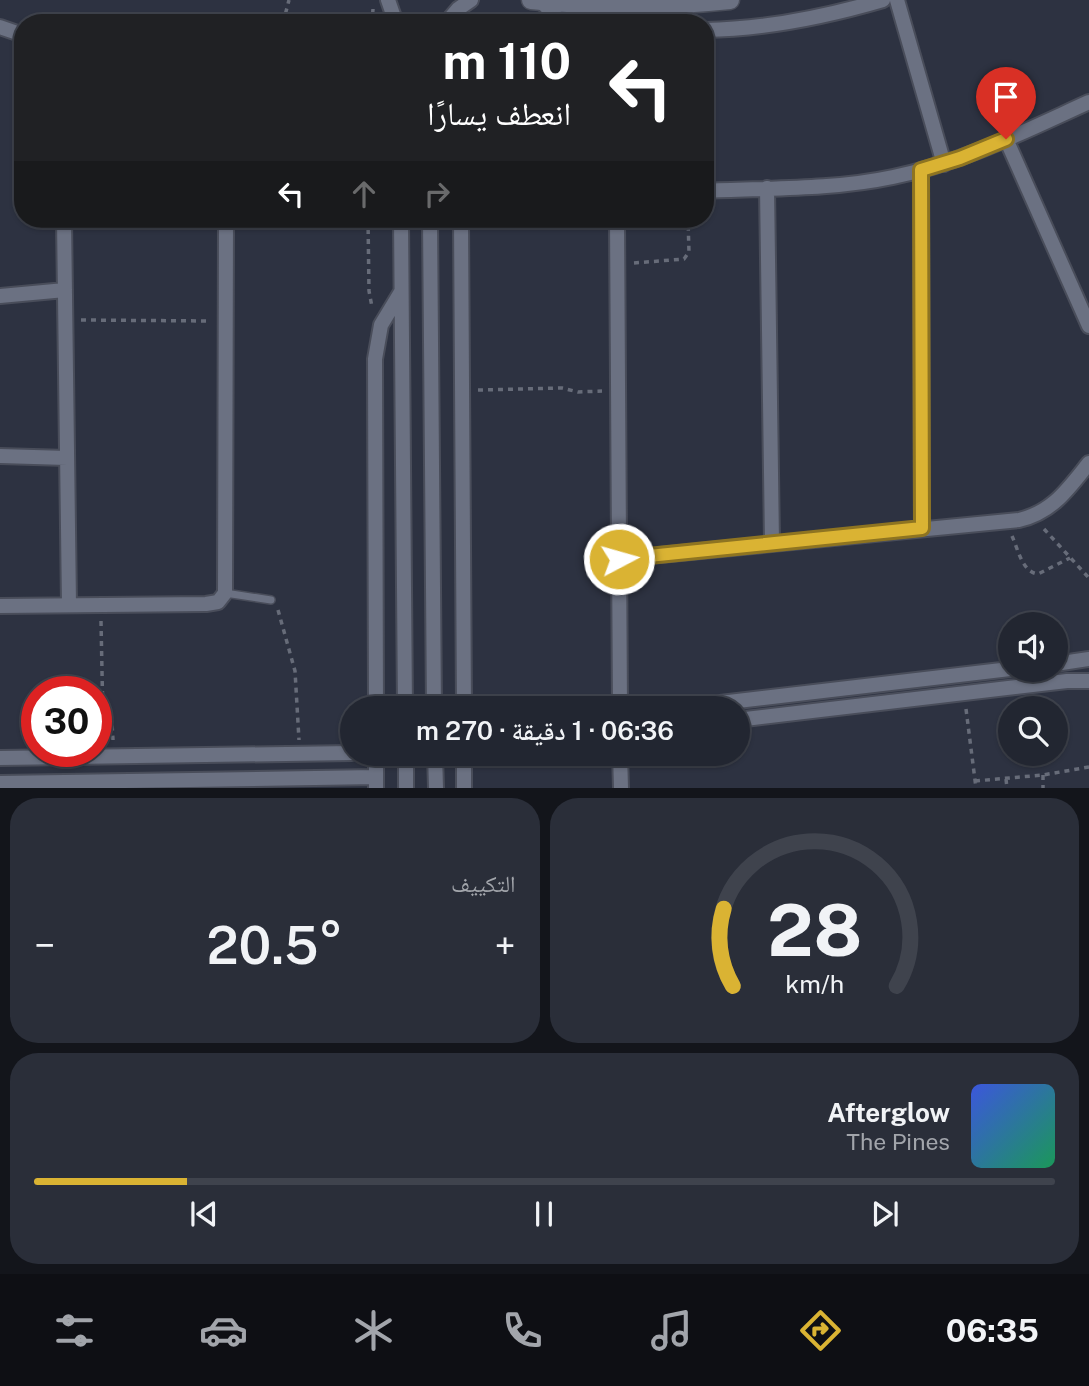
<!DOCTYPE html>
<html lang="ar">
<head>
<meta charset="utf-8">
<style>
	:root { --surface:#222631; --page:#2a2e39; --text:#f1f3f6; --muted:#a2a5ab; --line:#3f434d; --accent:#dab333 }
	body { margin:0; font-family:"Public Sans","Noto Naskh Arabic",sans-serif; background:var(--page); color:var(--text); direction:rtl; height:100vh; display:flex; flex-direction:column; font-size:26px; white-space:nowrap }
	* { box-sizing:border-box; margin:0 }
	p { font-size:23px; color:var(--muted) }
	.icon { flex:none; width:38px; height:38px; fill:none; stroke:currentColor; stroke-width:2; stroke-linecap:round; stroke-linejoin:round }
	.map { position:relative; height:788px; overflow:hidden; direction:ltr }
	.details { display:flex; flex-direction:column; gap:10px; padding:10px; background:#13151b; flex:1 }
	.details>* { flex:none }
	.guide { position:absolute; left:14px; top:14px; width:700px; height:214px; border-radius:28px; box-shadow:0 2px 5px #0004,0 0 0 2px var(--line); direction:rtl; background:#202124; color:#fff; overflow:hidden }
	.buttons { position:absolute; left:998px; top:612px; display:grid; gap:14px }
	.buttons a { display:grid; place-items:center; width:70px; height:70px; border-radius:50%; background:var(--surface); box-shadow:0 2px 5px #0004,0 0 0 2px var(--line); font-size:35px }
	.speed { position:absolute; left:21px; top:676px; display:flex; gap:14px; font-size:35px; font-weight:700; text-align:center }
	.speed>* { display:grid; place-content:center; width:91px; height:91px; border-radius:50%; background:var(--surface); box-shadow:0 2px 5px #0004,0 0 0 2px var(--line); line-height:1 }
	.speed .limit { border:10px solid #d22; background:#fff; color:#111 }
	.pin { position:absolute; display:grid; place-items:center; width:60px; height:60px; color:#fff; margin:-72px -30px; border-radius:50% 50% 50% 0; rotate:-45deg; box-shadow:0 0 7px #0007 }
	.pin .icon { rotate:45deg }
	.me { position:absolute; width:77px; margin:-38px; rotate:84deg; stroke-linejoin:round; filter:drop-shadow(0 0 5px #0008) }
	.turn { display:flex; align-items:center; gap:24px; height:147px; padding:0 28px; font-size:32px }
	.turn .icon { width:91px; height:91px; stroke-width:2.5 }
	.turn b { display:block; font-size:49px; line-height:60px }
	.lanes { display:flex; align-items:center; height:66px; padding:0 28px; background:#0003; justify-content:center; gap:35px; direction:ltr }
	.lanes .off { opacity:.35 }
	.big { font-size:52px; font-weight:600; line-height:1.1 }
	.details .widget { flex:1; display:flex; flex-direction:column; justify-content:center; gap:10px; min-width:0; padding:0 24px; border-radius:28px; background:var(--page) }
	.details .dial { align-items:center; gap:0 }
	.dial svg { height:182px; overflow:visible; fill:none; stroke:var(--line); stroke-width:7; stroke-linecap:round; text-anchor:middle }
	.dial text { fill:var(--text); stroke:none }
	.song { display:flex; align-items:center; gap:21px }
	.cover { width:84px; height:84px; border-radius:10px; background:linear-gradient(135deg,hsl(230 70% 55%),hsl(150 70% 35%)) }
	.played { height:7px; border-radius:4px; background:linear-gradient(90deg,var(--accent) 15%,var(--line) 15%) }
	.keys { display:flex; justify-content:space-around; direction:ltr }
	.heat { display:flex; justify-content:space-between; align-items:center; font-size:38px; direction:ltr }
	.details .tiles { flex:1; display:grid; gap:10px; grid-template-columns:1fr 1fr }
	.widget:last-child { grid-column:span 2 }
	.trip { position:absolute; left:340px; top:696px; width:410px; height:70px; border-radius:35px; background:var(--surface); box-shadow:0 2px 5px #0004,0 0 0 2px var(--line); font-weight:600; line-height:70px; text-align:center; direction:rtl }
	.tabs { display:flex; height:112px; justify-content:space-around; align-items:center; background:#0e0f14; color:var(--muted) }
	.tabs .icon { width:49px; height:49px }
	.tabs .selected { color:var(--accent) }
	.tabs b { font-size:32px; color:var(--text) }
	.map>svg:first-child { display:block }
</style>
</head>
<body>
<div class="map">
<svg width="1089" height="788" viewBox="0 0 1089 788">
	<rect width="100%" height="100%" fill="#2d3241"/>
	<g fill="none" stroke-linecap="round" stroke-linejoin="round">
		<defs>
			<path id="service" d="M225,593L271,600"/>
			<path id="minor" d="M388,0L396,23
				M897,0L944,164
				M541,1L555,16L566,23
				M446,23L458,9L471,0
				M0,27L23,35
				M705,30C766,29 825,17 883,0
				M1006,139L1089,326
				M921,170L922,528
				M767,188L772,543
				M705,191C767,188 832,190 893,177C962,163 1025,131 1089,102
				M64,219L69,605
				M401,219L405,709
				M430,219L434,709
				M461,219L464,709
				M617,219L620,709
				M0,296L65,290
				M0,456L67,458
				M619,559L1019,520C1053,512 1068,489 1089,463
				M0,606L206,604L218,602L225,593L226,219
				M1055,664L1089,659
				M376,709L375,359L381,325L401,292
				M669,709L1010,669
				M737,720L1067,681H1089
				M406,754V788
				M435,754L436,788
				M464,754V788
				M620,754L621,788
				M0,758L352,753
				M0,783L376,777
				M376,788V754"/>
			<path id="tertiary" d="M531,0C598,7 663,7 730,0"/>
		</defs>
		<!-- service casing -->
		<use href="#service" stroke="#494d5a" stroke-width="10"/>
		<!-- minor casing -->
		<use href="#minor" stroke="#494d5a" stroke-width="18"/>
		<!-- tertiary casing -->
		<use href="#tertiary" stroke="#494d5a" stroke-width="21"/>
		<!-- path -->
		<path stroke="#676c79" stroke-width="3.5" stroke-dasharray="5 5" stroke-linecap="butt" d="M283,23L289,0
			M372,23L373,9
			M368,219L369,291L372,307
			M634,263L684,259L689,252L688,219
			M81,320L210,321
			M478,390L562,388L578,392L602,391
			M1044,529L1089,578
			M1012,536C1018,549 1022,572 1038,574L1070,558
			M278,610L295,671L299,740
			M101,621L103,721
			M966,709L976,788
			M96,724L99,721L112,723L113,740
			M1043,775V788
			M1006,779L1007,788
			M975,781L1043,775L1089,767"/>
		<!-- service -->
		<use href="#service" stroke="#6b7182" stroke-width="7"/>
		<!-- minor -->
		<use href="#minor" stroke="#6b7182" stroke-width="14"/>
		<!-- tertiary -->
		<use href="#tertiary" stroke="#6b7182" stroke-width="18"/>
	</g>
	<g fill="none" stroke-linecap="round" stroke-linejoin="round">
		<defs>
			<path id="route" d="M619,559L922,528L921,170L960,158L1006,139"/>
		</defs>
		<!-- route casing -->
		<use href="#route" stroke="#8e7421" stroke-width="18"/>
		<!-- route -->
		<use href="#route" stroke="#dab333" stroke-width="12"/>
	</g>
</svg>
<div class="buttons">
<a><svg class="icon" aria-label="sound" viewBox="0 0 24 24"><path d="M4 9h4l5-4v14l-5-4H4zM17 9q2 3 0 6"/></svg></a>
<a><svg class="icon" aria-label="search" viewBox="0 0 24 24"><circle cx="10" cy="10" r="6"/><path d="M15 15l6 6"/></svg></a>
</div>
<div class="speed"><div class="limit">30</div></div>
<div class="pin" style="left:1006px;top:139px;background:#d93025"><svg class="icon" aria-label="arrive" viewBox="0 0 24 24"><path d="M6 21V4h12l-3 4 3 4H6"/></svg></div>
<svg class="me" style="left:619px;top:559px" viewBox="-20 -20 40 40"><circle r="17" fill="#dab333" stroke="#fff" stroke-width="3"/><path d="M0-11L8 9 0 5-8 9z" fill="#fff"/></svg>
<div class="trip">06:36 · 1 دقيقة · 270 m</div>
<div class="guide">
<div class="turn"><svg class="icon" aria-label="left" viewBox="0 0 24 24"><path d="M17 20v-9H6M10 6l-5 5 5 5"/></svg><div><b>110 m</b>انعطف يسارًا</div></div>
<div class="lanes"><svg class="icon" aria-label="left" viewBox="0 0 24 24"><path d="M17 20v-9H6M10 6l-5 5 5 5"/></svg><svg class="icon off" aria-label="ahead" viewBox="0 0 24 24"><path d="M12 20V5M6 11l6-6 6 6"/></svg><svg class="icon off" aria-label="right" viewBox="0 0 24 24"><path d="M7 20v-9h11M14 6l5 5-5 5"/></svg></div>
</div>
</div>
<section class="details">
<div class="tiles">
<div class="widget dial"><svg viewBox="0 0 100 80">
<path d="M14 69A42 42 0 1 1 86 69"/>
<path d="M14 69A42 42 0 0 1 10 35" stroke="#dab333"/>
<text x="50" y="56" font-size="32" font-weight="700">28</text>
<text x="50" y="72" font-size="11">km/h</text>
</svg></div>
<div class="widget"><p>التكييف</p>
<div class="heat"><a>−</a><b class="big">20.5°</b><a>+</a></div>
</div>
<div class="widget">
<div class="song"><i class="cover"></i><div><b>Afterglow</b><p>The Pines</p></div></div>
<div class="played"></div>
<div class="keys"><svg class="icon" aria-label="previous" viewBox="0 0 24 24"><path d="M18 5L8 12l10 7zM5 5v14"/></svg><svg class="icon" aria-label="pause" viewBox="0 0 24 24"><path d="M8 5v14M16 5v14"/></svg><svg class="icon" aria-label="next" viewBox="0 0 24 24"><path d="M6 5l10 7-10 7zM19 5v14"/></svg></div>
</div>
</div>
</section>
<nav class="tabs">
<b>06:35</b>
<svg class="icon selected" aria-label="directions" viewBox="0 0 24 24"><path d="M12 3l9 9-9 9-9-9zM9 14v-3h6M13 9l2 2-2 2"/></svg>
<svg class="icon" aria-label="music" viewBox="0 0 24 24"><path d="M9 18V5l10-2v13"/><circle cx="6" cy="18" r="3"/><circle cx="16" cy="16" r="3"/></svg>
<svg class="icon" aria-label="phone" viewBox="0 0 24 24"><path d="M5 4h4l2 5-3 2q2 4 5 5l2-3 5 2v4C11 20 4 13 5 4z"/></svg>
<svg class="icon" aria-label="climate" viewBox="0 0 24 24"><path d="M12 3v18M4 7l16 10M4 17L20 7"/></svg>
<svg class="icon" aria-label="car" viewBox="0 0 24 24"><path d="M5 17H2v-5l4-1 3-4h7l3 4 3 1v5h-3M9 17h6M6 11h13"/><circle cx="7" cy="17" r="2"/><circle cx="17" cy="17" r="2"/></svg>
<svg class="icon" aria-label="filters" viewBox="0 0 24 24"><path d="M4 7h16M4 17h16"/><circle cx="9" cy="7" r="2"/><circle cx="15" cy="17" r="2"/></svg>
</nav>
</body>
</html>
